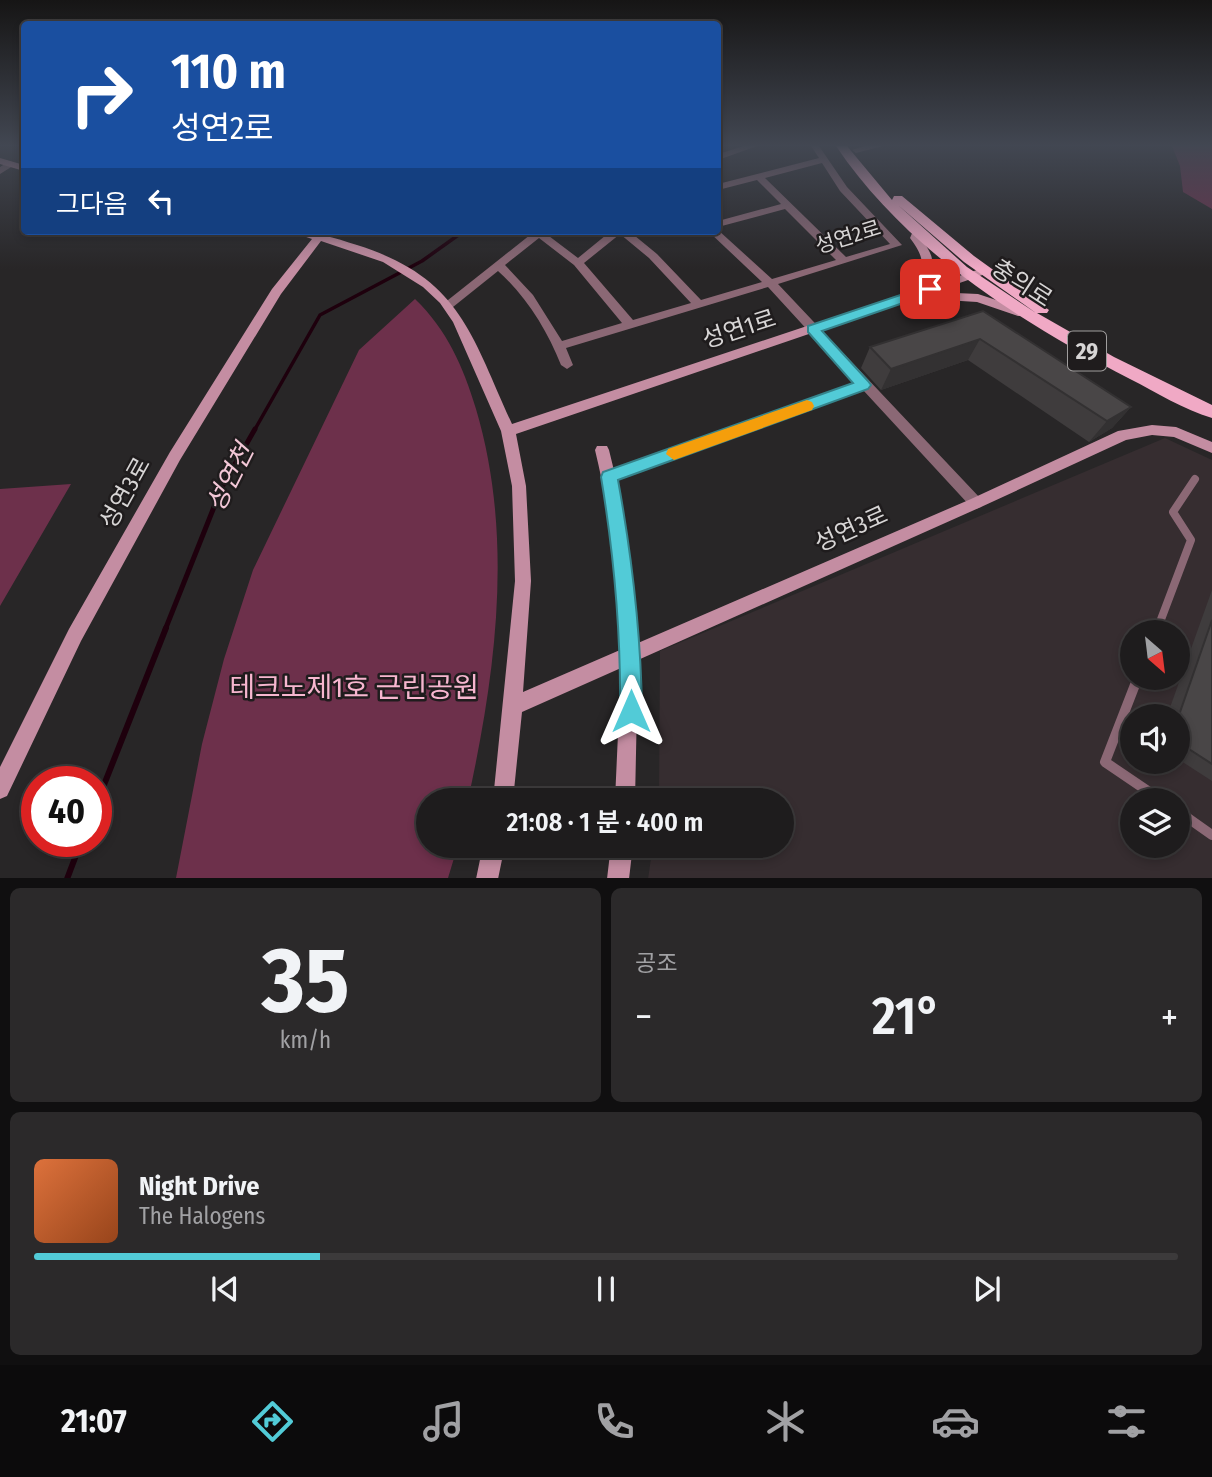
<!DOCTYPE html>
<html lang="ko">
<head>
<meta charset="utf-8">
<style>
	:root { --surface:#1e1c1d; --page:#2b292a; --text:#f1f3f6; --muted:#a1a1a4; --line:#3c3a3b; --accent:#52cbd7 }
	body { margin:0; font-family:"Fira Sans Condensed","Noto Sans KR",sans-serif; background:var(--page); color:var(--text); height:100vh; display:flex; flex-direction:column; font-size:26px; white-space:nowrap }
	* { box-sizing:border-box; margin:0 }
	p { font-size:23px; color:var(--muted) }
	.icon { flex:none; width:38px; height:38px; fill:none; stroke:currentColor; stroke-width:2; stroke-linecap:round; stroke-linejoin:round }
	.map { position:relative; height:878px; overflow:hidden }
	.drawer { display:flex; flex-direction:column; gap:10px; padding:10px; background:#100f10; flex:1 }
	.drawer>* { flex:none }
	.banner { position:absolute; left:21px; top:21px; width:700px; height:214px; border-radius:7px; box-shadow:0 4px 10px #0003,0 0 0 2px var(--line); background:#1a4fa0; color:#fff; overflow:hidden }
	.needle { width:46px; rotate:152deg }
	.fabs { position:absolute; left:1120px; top:620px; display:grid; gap:14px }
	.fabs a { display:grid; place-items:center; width:70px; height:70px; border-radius:50%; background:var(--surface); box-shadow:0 4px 10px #0003,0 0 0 2px var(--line); font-size:35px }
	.speed { position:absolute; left:21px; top:766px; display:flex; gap:14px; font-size:35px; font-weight:700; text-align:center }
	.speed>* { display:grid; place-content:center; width:91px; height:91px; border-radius:50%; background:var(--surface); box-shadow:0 4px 10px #0003,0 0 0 2px var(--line); line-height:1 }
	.speed .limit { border:10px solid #d22; background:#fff; color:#111 }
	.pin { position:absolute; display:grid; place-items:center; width:60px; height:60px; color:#fff; margin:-30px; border-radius:14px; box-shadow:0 4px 10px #0006 }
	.me { position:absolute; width:77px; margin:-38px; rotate:0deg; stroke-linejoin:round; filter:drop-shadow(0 0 5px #0008) }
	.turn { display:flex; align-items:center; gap:24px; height:147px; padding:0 35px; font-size:32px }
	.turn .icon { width:91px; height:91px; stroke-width:2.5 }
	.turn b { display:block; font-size:49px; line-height:60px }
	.then { display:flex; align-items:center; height:66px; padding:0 35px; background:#0003; gap:14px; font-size:26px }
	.big { font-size:52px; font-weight:600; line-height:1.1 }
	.drawer .card { flex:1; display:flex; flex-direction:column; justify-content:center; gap:10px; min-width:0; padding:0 24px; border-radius:10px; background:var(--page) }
	.drawer .dial { align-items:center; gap:0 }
	.dial b { font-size:91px; line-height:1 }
	.song { display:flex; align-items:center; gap:21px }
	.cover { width:84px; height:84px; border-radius:10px; background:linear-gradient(135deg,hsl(20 70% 55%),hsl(20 70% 35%)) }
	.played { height:7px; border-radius:4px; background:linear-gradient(90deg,var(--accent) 25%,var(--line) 25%) }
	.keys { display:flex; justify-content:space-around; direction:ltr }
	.heat { display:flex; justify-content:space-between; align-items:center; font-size:38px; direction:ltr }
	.drawer .tiles { flex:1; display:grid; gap:10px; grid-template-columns:1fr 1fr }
	.card:last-child { grid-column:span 2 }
	.trip { position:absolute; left:416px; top:788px; width:378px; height:70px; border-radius:35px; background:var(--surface); box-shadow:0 4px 10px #0003,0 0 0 2px var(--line); font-weight:600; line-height:70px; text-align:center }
	.tab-bar { display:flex; height:112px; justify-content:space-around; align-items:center; background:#0c0b0c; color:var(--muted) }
	.tab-bar .icon { width:49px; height:49px }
	.tab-bar .selected { color:var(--accent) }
	.tab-bar b { font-size:32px; color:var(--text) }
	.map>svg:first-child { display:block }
</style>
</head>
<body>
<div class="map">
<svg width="1212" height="879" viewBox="0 0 1212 879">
	<rect width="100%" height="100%" fill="#282627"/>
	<!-- built -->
	<path fill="#362d30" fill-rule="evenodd" d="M1165,438L1212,460V878L648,879L653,845H782V800H659L660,651ZM1132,632H1178V677H1132ZM1132,716H1178V761H1132ZM1132,800H1178V845H1132Z"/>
	<!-- green -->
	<path fill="#6d304b" d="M1172,146H1212V209L1183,192L1180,166Z
		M415,299C447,330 463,366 476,409C514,537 496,672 468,800H429V845H458L448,878H176L202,744L224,659L253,570L359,350Z
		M71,484L0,606V489Z"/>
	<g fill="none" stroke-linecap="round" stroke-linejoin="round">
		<!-- stream-far2 -->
		<path stroke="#1e000d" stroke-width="3.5" d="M254,431L320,315L422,261L464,231"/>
		<!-- stream-far1 -->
		<path stroke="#1e000d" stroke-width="5" d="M165,630L222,487L255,429"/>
		<!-- stream -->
		<path stroke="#1e000d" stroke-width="6" d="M96,805L166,628
			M67,879L81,842"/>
		<!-- lane-far1 -->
		<path stroke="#8b6875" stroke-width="8" d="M1157,630L1191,540L1173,512L1195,479"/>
		<!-- lane -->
		<path stroke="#8b6875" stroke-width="10" d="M1156,632L1157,628
			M1138,677L1105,762L1161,800
			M1178,811L1212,835"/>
		<!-- street -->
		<path fill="#8b6875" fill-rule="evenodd" d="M744,146H757L718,160V154Z
			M811,146H819L847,187L902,245L778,284L981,499L984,503L981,507L976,509L971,507L863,390L614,481H604L602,477L604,473L856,383L768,287L566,348L573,365L567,369L561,365C547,330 526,296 498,271L453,307H445L443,304L535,231H546L545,233L578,258L611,231H629L657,254L701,300L762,282L708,231L718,230L772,279L836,260L785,209L718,227V221L781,204L757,180L718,190V184L819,158ZM822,163L840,191L890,244L846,257L765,178ZM620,234L649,258L691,303L633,320L584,263ZM539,238L574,265L622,323L562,341L533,295L505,265Z
			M865,146H883L856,153L852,150Z
			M8,162L16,164L0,174V167Z"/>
		<!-- secondary -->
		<path fill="#c48da2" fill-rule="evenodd" d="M0,158L24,165V171L0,164Z
			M917,230L922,233L920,238C939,261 933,265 920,289L980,269H988V273L934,292L978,294L1026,310V316H1018L977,302L929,299L923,295L516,434L526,486L531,581L523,692L620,650C619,582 611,516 595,450L597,446H607L609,450C625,514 635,577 638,643L971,499L1118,431L1152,425L1176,427L1212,442V453L1174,437L1152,435L1126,440L981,507L638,660L635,800H615L621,668L522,712L513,800H493L515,581L512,486L501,431L453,322L440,303L423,287L383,262L321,241L281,294L180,460L81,641L7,796L0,799V767L69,629L170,452L272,289L312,239L289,231C313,231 335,238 357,245C461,278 471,335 512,424L906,293C921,267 930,265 910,238L913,231Z
			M483,845H505L498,879H476Z
			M611,845H633L629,879H607Z"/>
		<!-- primary -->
		<path fill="#f0a9c5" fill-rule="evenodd" d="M836,146H847L892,200L894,196H902L974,256L1049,310L1047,313H1037L1114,357L1212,405V418C1184,410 1156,392 1130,379C1019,321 907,251 836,146ZM898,205L964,262L1036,313L967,267Z"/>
	</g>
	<!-- wall -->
	<path fill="#3f3c3d" d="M983,311L1131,407L1112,428L1089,442L968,360L881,390L861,368L870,347Z
		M1212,590V781L1178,759V716H1167Z"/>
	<!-- shaded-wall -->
	<path fill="#333132" d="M980,339L968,360L881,390L891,369Z
		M1131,407L1112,428L1089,442L1107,421Z"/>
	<!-- building -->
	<path fill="#494647" stroke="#333132" stroke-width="2" d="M983,311L1131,407L1107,421L980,339L891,369L870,347Z
		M1212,620V764L1178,742V718Z"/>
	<!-- sky -->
	<linearGradient id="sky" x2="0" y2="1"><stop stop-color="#161515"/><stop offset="0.54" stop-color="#424752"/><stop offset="1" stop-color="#424752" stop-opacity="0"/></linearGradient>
	<rect width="1212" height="269" fill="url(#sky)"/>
	<!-- route -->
	<path fill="#52cbd7" stroke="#35848c" stroke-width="2" d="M930,285L935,287V292L822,331L868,381L871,385L868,389L618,480C632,557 641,633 642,711L639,719L631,722L623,719L620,711C621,632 614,555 601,477L603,472L853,383L808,332V326Z"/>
	<!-- slow -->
	<path fill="#f59e0b" d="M807,400L812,402L814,406L812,410L674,460L666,454L668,449Z"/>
	<g text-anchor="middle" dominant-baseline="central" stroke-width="5" stroke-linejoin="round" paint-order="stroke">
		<!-- far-street labels -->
		<g font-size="21" fill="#d7d5d5" stroke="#1f1c1d">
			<text transform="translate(848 237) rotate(-17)">성연2로</text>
		</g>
		<!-- shield labels -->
		<rect fill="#1f1c1d" stroke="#a09e9e" stroke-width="2" x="1068" y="331.5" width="38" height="39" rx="5"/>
		<g font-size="23" font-weight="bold" fill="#d7d5d5">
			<text x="1087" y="351">29</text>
		</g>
		<!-- street labels -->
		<g font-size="24" fill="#d7d5d5" stroke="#1f1c1d">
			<text transform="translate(1022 283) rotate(33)">충의로</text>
			<text transform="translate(739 329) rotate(-18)">성연1로</text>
			<text transform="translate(125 493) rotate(-61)">성연3로</text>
			<text transform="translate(851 529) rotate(-24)">성연3로</text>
		</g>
		<!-- water labels -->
		<g font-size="26" font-style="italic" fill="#f3c7d7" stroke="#1f1c1d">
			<text transform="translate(230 478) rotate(-63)">성연천</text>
		</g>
		<!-- near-park labels -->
		<g font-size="28" fill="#f7b6cf" stroke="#1f1c1d">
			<text x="354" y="687">테크노제1호 근린공원</text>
		</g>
	</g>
</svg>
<div class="fabs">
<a><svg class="needle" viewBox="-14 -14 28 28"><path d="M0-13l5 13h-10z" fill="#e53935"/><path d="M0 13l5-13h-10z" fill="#a1a1a4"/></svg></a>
<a><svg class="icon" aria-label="sound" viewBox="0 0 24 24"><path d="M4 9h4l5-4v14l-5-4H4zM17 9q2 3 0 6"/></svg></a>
<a><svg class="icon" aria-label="layers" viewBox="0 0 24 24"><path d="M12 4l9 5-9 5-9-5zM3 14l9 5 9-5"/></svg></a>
</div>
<div class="speed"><div class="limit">40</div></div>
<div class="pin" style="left:930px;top:289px;background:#d93025"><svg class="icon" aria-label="arrive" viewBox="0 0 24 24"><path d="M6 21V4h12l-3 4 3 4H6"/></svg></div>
<svg class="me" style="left:631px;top:711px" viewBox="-20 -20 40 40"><path d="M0-17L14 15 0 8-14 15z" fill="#52cbd7" stroke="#fff" stroke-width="4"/></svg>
<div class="trip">21:08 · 1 분 · 400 m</div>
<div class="banner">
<div class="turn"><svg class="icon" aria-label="right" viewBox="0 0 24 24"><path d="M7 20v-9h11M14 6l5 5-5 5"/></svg><div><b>110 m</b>성연2로</div></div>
<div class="then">그다음<svg class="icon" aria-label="left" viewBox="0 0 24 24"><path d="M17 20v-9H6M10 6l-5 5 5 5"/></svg></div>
</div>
</div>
<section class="drawer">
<div class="tiles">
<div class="card dial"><b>35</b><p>km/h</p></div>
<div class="card"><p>공조</p>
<div class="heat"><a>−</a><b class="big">21°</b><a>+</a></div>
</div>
<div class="card">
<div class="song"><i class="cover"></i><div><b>Night Drive</b><p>The Halogens</p></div></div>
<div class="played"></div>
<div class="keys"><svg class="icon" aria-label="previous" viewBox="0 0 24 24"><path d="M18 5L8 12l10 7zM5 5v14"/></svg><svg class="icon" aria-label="pause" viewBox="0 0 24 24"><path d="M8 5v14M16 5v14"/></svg><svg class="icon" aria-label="next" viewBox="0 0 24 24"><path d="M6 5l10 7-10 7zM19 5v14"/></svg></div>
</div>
</div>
</section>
<nav class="tab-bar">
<b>21:07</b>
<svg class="icon selected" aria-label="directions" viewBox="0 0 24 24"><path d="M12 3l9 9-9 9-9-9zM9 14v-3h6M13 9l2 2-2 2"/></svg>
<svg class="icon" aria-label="music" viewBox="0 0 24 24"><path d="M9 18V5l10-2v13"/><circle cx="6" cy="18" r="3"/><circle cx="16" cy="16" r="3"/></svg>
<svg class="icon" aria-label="phone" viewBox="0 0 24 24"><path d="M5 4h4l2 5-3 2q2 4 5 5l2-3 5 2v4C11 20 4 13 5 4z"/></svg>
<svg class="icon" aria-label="climate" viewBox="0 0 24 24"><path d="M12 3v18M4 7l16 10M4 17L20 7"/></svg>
<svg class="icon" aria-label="car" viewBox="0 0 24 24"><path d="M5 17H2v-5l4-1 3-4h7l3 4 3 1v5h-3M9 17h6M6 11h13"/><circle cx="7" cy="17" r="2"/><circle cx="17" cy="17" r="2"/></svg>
<svg class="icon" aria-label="filters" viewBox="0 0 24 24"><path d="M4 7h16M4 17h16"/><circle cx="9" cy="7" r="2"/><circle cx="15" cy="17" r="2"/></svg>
</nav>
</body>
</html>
